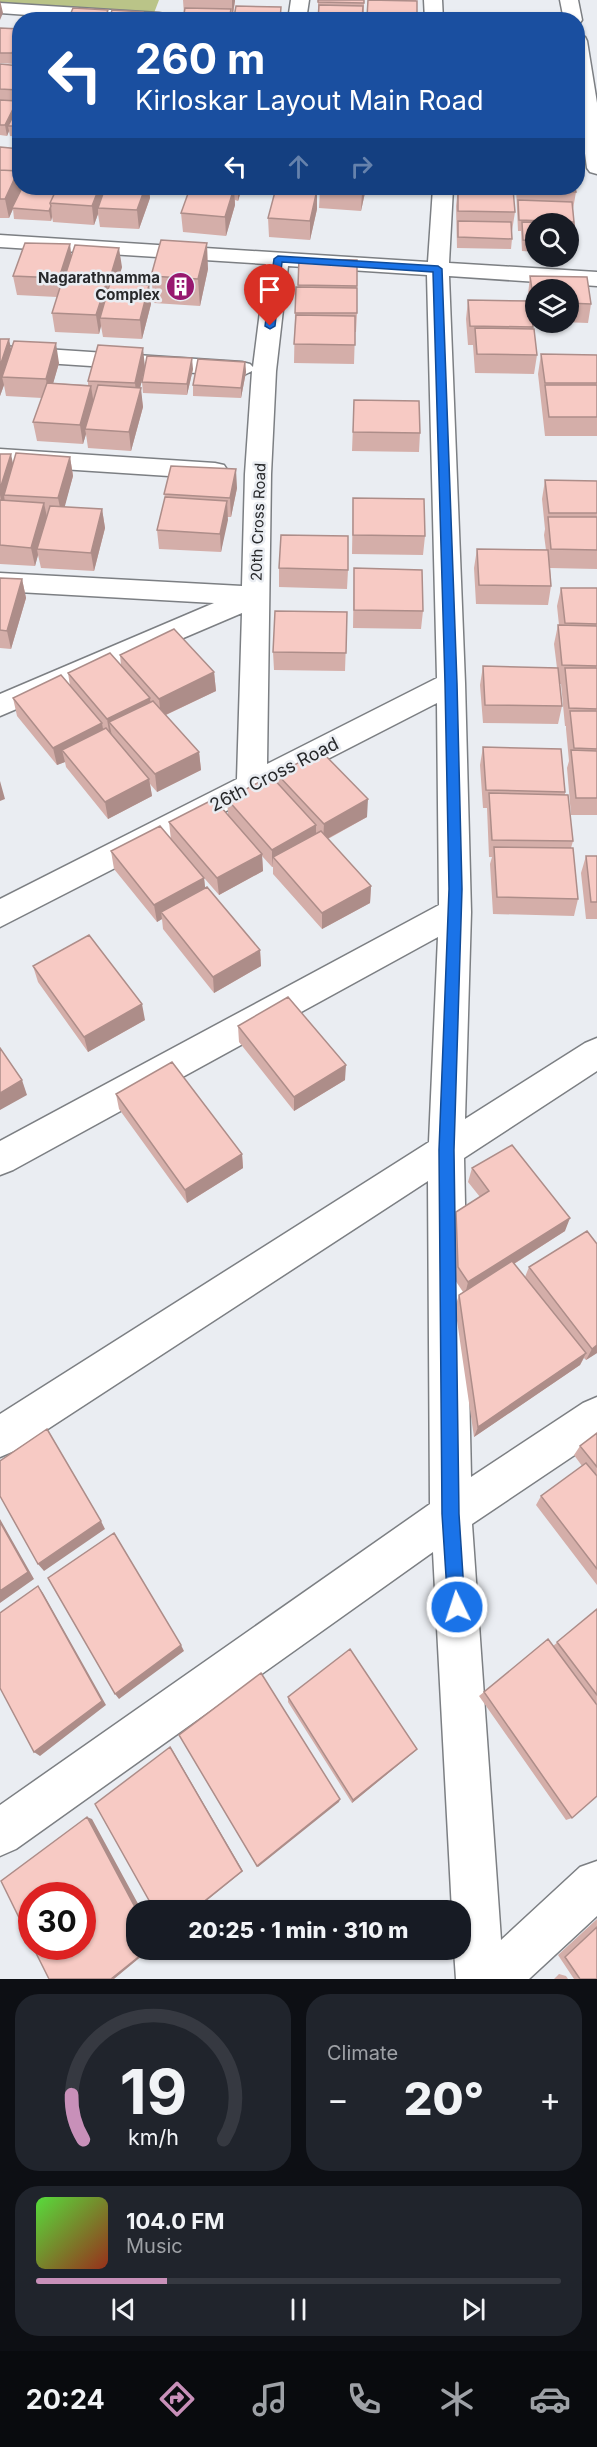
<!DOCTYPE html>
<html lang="en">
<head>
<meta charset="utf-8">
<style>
	:root { --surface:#171b24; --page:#20242c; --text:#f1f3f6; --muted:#9ea1a6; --line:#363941; --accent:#c890b9 }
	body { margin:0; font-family:Inter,sans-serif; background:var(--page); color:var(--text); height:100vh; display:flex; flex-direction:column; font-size:22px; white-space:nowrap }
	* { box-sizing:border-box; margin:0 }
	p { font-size:20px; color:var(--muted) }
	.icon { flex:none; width:33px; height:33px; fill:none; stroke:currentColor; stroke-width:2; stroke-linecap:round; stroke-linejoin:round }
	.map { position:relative; height:1979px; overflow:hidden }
	.sheet { display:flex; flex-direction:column; gap:15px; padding:15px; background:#0d0f14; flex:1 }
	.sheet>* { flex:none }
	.guide { position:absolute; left:12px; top:12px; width:573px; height:183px; border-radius:24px; box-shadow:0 2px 4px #0004; background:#1a4fa0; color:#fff; overflow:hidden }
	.buttons { position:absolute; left:525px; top:213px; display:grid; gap:12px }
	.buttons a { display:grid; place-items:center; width:54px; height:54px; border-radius:50%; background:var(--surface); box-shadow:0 2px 4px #0004; font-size:30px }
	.speed { position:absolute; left:18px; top:1882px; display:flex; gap:12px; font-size:30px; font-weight:700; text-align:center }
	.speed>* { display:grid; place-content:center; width:78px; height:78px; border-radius:50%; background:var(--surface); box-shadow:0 2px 4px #0004; line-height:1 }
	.speed .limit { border:9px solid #d22; background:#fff; color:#111 }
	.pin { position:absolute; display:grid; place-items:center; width:51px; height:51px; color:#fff; margin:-62px -26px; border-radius:50% 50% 50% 0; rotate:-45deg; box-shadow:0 0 6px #0007 }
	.pin .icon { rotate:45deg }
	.me { position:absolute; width:66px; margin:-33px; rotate:356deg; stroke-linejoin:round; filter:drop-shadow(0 0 4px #0008) }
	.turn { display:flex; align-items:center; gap:21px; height:126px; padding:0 24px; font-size:27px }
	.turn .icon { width:78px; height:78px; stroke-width:2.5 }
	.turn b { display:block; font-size:42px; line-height:51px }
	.lanes { display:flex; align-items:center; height:57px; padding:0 24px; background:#0003; justify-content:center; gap:30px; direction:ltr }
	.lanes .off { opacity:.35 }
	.big { font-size:45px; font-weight:800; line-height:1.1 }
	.sheet .card { flex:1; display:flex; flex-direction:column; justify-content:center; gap:9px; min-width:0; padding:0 21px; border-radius:24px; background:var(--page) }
	.sheet .dial { align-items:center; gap:0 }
	.dial svg { height:156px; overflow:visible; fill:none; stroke:var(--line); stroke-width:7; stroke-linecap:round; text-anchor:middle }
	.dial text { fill:var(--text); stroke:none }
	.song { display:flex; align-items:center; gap:18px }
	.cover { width:72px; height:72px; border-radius:9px; background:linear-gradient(135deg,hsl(110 70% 55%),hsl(10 70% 35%)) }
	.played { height:6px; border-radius:3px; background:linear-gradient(90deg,var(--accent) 25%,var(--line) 25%) }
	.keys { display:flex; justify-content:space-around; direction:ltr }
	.heat { display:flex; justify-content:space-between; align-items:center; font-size:33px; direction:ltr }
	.sheet .tiles { flex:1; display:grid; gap:15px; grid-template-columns:1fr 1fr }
	.card:last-child { grid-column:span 2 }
	.trip { position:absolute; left:126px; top:1900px; width:345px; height:60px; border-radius:24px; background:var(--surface); box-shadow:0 2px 4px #0004; font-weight:800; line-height:60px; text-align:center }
	.tab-bar { display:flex; height:96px; justify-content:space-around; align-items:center; background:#090b0e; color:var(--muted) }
	.tab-bar .icon { width:42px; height:42px }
	.tab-bar .on { color:var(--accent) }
	.tab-bar b { font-size:27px; color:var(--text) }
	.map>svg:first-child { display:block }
</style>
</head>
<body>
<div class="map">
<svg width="597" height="1979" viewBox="0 0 597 1979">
	<rect width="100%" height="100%" fill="#eaedf2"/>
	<!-- green -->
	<path fill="#bac488" d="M0,0H159L154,13L0,5Z"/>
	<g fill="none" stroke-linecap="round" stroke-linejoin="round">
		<defs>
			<path id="minor" d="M291,0H309L306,20H288Z
				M424,0H442L443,20H425Z
				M560,0H578L582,20L579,24H578V20H564Z
				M0,3L159,13L165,14L168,18L97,20L0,13Z
				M578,35L585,37L587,41L597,103V174L590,172L587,168L578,103Z
				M433,188H453L449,263L597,272V286L449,276L465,683L471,912L465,1119L585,1043L597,1038V1071L464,1158L471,1477L583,1403L597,1397V1440L472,1524L501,1940L580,1867L597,1861V1916L529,1979H456L454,1950H460V1911H452L433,1552L16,1849L0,1856V1805L430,1504L428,1181L14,1451L0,1457V1414L429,1142L438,937L13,1170L0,1175V1141L439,905L437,703L0,927V899L237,779L242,613L0,716V694L214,603L0,591V573L242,586L245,474L252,371L242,376L0,360V346L242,362L250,364L253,367L266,264L0,247V235L428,262ZM288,266L427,275L437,678L267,764L271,474L276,371Z
				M0,449L215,463L224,465L228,471L224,477L215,479L0,465Z"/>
		</defs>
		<!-- minor casing -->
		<use href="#minor" stroke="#7c7f83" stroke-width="3"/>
		<!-- minor -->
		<use href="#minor" fill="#fff" fill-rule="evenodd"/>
	</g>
	<!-- wall -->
	<path fill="#d4aea9" d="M183,0H235L233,17L281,7V20H183L184,15Z
		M318,0H364V14L318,13Z
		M368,0H416V1H417V20H367Z
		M0,28L20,29V65L17,55L14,64L0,63Z
		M0,64L20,66V137L10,136L9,131L7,136L0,135Z
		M0,147L20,149V188H149L150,198L139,229L100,227L98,214L94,225L53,222L52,217L51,221L14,219L13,209L9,218H0Z
		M190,188H242L238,201L235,200V205L226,236L183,232L181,213Z
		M366,188L361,211L319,208L320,189Z
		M458,188L515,212L512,231V239L511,249L457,248L456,206Z
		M516,188H575L576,192L573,209L576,242L574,253L568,252V224H536V252L522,251L521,231H518Z
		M317,190V209L310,240L269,237L268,218Z
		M70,244L71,257L122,267L117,283L149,285L151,304L142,339L103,337L101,326L99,334L55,332L52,313L57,297L17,295L13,276Z
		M299,259L357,260V313L356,332H355L354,364L294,363L295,313L298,287Z
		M208,269L200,306L154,303L151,276Z
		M530,276L587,277L591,304L588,323L561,322H568V290H536V322H532L533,329H534L537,355L534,374L475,373L473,345H468L466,319L468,300L528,301V295Z
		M0,339L11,349L59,363L53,383L88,385V381L98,345L140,388L143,407L131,451L88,448L86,434L83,444L37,441L33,422L42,398L6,396L4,385L0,396Z
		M541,354L597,355V436H545L538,374Z
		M245,362L246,372L241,398L193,396V385Z
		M193,369L187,395L143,393L142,382Z
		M354,400L420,433L419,452L352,451Z
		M0,454L13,465L70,457L73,476L64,507L102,509L105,528L94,571L41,568L38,555L35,566L0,564Z
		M545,480L597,481V569L550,568L551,586L548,605L476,604L474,568L477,549L546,550L544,535L545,529L542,499Z
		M237,488L231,517H227L221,552L159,549L157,530L165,497L164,494Z
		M353,498L425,536L423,555L352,554Z
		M279,568L348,570L347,589L279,587Z
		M354,568L423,611L421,629L353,628Z
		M0,578L22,579L26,598L11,649L0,648Z
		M561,588H597V815H571L567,768L569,761L566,729V726H565L561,684H560L562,706L558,724L483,723L480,685L483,666L557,668L554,644L558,625H559L557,606Z
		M347,612L345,671L274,670L273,652Z
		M120,655L214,672L216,691L166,715L199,752L201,770L157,792L150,784L152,796L108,819L66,767L65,762L57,765L17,716L13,698L70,686L68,673L121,666Z
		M483,747L565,792V795L573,841L571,848L578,899L574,916L493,914L490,864L492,857H489L487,808H483L480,765Z
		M277,774L367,817L328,839L371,886L370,903L322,929L273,874V867H272L262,856L263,871L219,895L171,840L169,822L228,814L227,799L278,783Z
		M111,851L204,878L205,888L260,950L261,966L214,993L163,929L162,919L157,922L114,869Z
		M586,856H597V919H586L581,873Z
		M33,966L145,1020L88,1052L38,982Z
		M238,1026L345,1080L294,1111L239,1042Z
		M116,1094L242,1154L243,1168L187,1203L119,1109Z
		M472,1168L565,1231L514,1264L525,1277L529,1267L597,1244V1353L586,1360L584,1358L580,1365L474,1437L455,1307L459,1295L463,1292L455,1280L453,1226L456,1212L480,1197L468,1182Z
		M597,1433V1585L536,1505L541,1496L582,1466L574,1455L580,1446Z
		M597,1609V1796L572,1818L566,1820L479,1696L484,1692L553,1646Z
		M288,1697L417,1749L414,1752L352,1803L288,1702Z
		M597,1919V1979H574L558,1955Z
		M559,1974L566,1976L568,1979H554Z"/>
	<!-- shaded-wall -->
	<path fill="#ad8d89" d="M0,0L3,13L0,20Z
		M232,0H235V1L232,18Z
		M108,10L109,20H104Z
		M20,35V50L14,64L12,53Z
		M17,101L19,111L8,126L9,131L7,136L5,125Z
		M18,171L20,188H21V190L9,218L5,199Z
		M99,188H105L98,208V214L94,225L92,206Z
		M145,188H149L150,198L139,229L137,210Z
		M234,188L235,205L226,236L225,217Z
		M238,188H242L238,201Z
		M363,188H366L361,211L362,192Z
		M317,190V209L310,240V221Z
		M51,206L52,217L51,221L49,211Z
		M207,243L208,269L200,306L198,279Z
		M70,244L72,263L65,276L66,283L61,297L59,278Z
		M119,248L122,267L113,297L110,278Z
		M107,281L109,300L100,318L101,326L99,334L96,315Z
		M149,285L151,304L142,339L140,320Z
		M9,339L13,358L2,377L4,385L0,396V366Z
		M56,343L59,363L49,398L46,379Z
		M143,348L145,367L137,402L135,383Z
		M192,358L193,369L187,395V384Z
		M245,362L246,372L241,398V388Z
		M91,386L94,405L85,429L86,434L83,444L80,425Z
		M141,388L143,407L131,451L129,432Z
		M11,454L15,473L4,495L5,503L3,511L0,495V489Z
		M70,457L73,476L62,517L58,498Z
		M236,469L237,488L231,517L230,498Z
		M227,501L228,520L221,552L220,534Z
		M44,503L48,522L37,549L38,555L35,566L31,548Z
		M102,509L105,528L94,571L91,553Z
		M22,579L26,598L11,649L7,631Z
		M214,672L216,691L161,717L159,699Z
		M150,698L152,716L109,722L112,736L110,737L107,719Z
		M102,723L105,741L62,750L65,762L57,765L53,748Z
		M199,752L201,770L157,792L155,774Z
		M149,779L152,796L108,819L105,802Z
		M0,781L5,799L0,801Z
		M368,799L367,817L323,841L324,824Z
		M316,825V842L273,857L272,867V850Z
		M262,854L263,871L219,895L217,878Z
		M204,878L206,895L161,912L162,919L157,922L154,905Z
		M371,886L370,903L322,929V913Z
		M260,950L261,966L214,993L213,977Z
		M142,1004L145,1020L88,1052L84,1037Z
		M346,1065L345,1080L294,1111V1097Z
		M22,1080L27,1095L0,1110V1093Z
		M242,1154L243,1168L187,1203L185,1190Z
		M570,1218L565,1231L465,1295L468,1282Z
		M597,1345V1353L586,1360L592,1349Z
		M586,1353L580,1365L474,1437L478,1427Z
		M0,1519L34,1579L0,1603Z
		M101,1521L105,1529L44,1571L38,1564Z
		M38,1586L43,1593L106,1705L40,1756L34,1752Z
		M181,1645L184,1651L119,1699L115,1694Z
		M170,1747L173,1751L243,1871L194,1911H192Z
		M417,1749L414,1752L352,1803L353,1800Z
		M340,1799L339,1802L258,1867L257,1866Z
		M87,1817L92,1819L142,1911H137Z
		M147,1950H149L114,1979H111Z"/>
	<!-- building -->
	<path fill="#f7cac4" stroke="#ad8d89" stroke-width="1.5" d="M318,0H364V3L318,2Z
		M368,0L417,1V18L367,17Z
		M319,5L363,6L362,20H318Z
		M236,6L281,7L280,20V18L234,17Z
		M73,8L108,10L104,20H68Z
		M185,8L231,9L229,20H183Z
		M112,10L143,12L141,20H109Z
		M232,17L280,18L279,20H231Z
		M0,28L20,29V35L12,53H0Z
		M0,64L20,66V87L18,90L0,89Z
		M0,100L17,101L5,125H0Z
		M20,103V126H8Z
		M0,147L20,149V175L18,171L0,170Z
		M0,170L18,171L5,199H0Z
		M22,188H57L50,203L51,206L49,211L12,208Z
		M57,188H99L92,206L50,203Z
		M105,188H145L137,210L98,208Z
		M190,188H234L225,217L181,213Z
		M276,188L317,190L310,221L268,218Z
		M320,188H363L362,192L320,189Z
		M458,188L513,189L515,212L458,211Z
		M519,188H575L576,192L519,190Z
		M518,200L572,202L574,222L519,220Z
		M458,221L511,222L512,239L458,237Z
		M522,222L574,223L576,242H568V224H536V241L523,240Z
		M161,240L207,243L198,279L151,276Z
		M25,243L70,244L59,278L13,276Z
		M75,245L119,248L110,278L65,276Z
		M299,259L357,260V286L298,285Z
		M530,276L587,277L591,304L568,303V290H536V303H534Z
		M63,278L107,281L96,315L52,313Z
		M110,283L149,285L140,320L100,318Z
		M296,287L357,288V313H295Z
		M468,300L530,301L533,327L470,326Z
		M296,315L355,316V345L294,344Z
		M475,328L534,329L537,355L477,354Z
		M0,339H9L0,366Z
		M14,341L56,343L46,379L2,377Z
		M98,345L143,348L135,383L88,381Z
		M541,354L597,355V383H545Z
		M147,356L192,358L187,384L142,382Z
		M198,359L245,362L241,388L193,385Z
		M47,383L91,386L80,425L33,422Z
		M98,385L141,388L129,432L85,429Z
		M545,385H597V417H549Z
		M354,400L419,401L420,433L353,432Z
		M16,453L70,457L58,498L4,495Z
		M0,454H11L0,489Z
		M171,466L236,469L230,498L164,494Z
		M545,480L597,481V513H549Z
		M165,497L227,501L220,534L157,530Z
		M353,498L424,499L425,536L353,535Z
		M0,500L44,503L31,548L0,545Z
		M50,506L102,509L91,553L37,549Z
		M548,517H597V550L551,549Z
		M281,535L348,536V570L279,568Z
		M477,549L548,550L551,586L479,585Z
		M354,568L422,570L423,611L354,610Z
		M0,578L22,579L7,631L0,630Z
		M561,588H597V624L565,623Z
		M275,611L347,612L346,653L273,652Z
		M558,625L597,626V666L562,665Z
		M174,629L214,672L159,699L120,655Z
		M110,653L150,698L107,719L68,673Z
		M483,666L558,668L562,706L485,705Z
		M565,668H597V709L569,708Z
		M61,675L102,723L53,748L13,698Z
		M153,701L199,752L155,774L109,722Z
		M570,711H597V749L574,748Z
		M106,728L149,779L105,802L62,750Z
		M483,747L561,749L565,792L486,790Z
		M571,750L597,751V798H576Z
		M321,751L368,799L324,824L277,774Z
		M271,776L316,825L272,850L227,799Z
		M489,793L568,795L573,841L492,840Z
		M214,799L262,854L217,878L169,822Z
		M160,826L204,878L154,905L111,851Z
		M321,831L371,886L322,913L273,857Z
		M494,847L573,848L578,899L497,897Z
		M586,856H597V902H591Z
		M207,887L260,950L213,977L161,912Z
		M89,935L142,1004L84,1037L33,966Z
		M288,997L346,1065L294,1097L238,1026Z
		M0,1048L22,1080L0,1093Z
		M172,1062L242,1154L185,1190L116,1094Z
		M512,1145L570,1218L468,1282L458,1267L456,1212L489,1191L472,1168Z
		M587,1231L597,1244V1345L592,1349L529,1267Z
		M512,1261L586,1353L478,1427L459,1295Z
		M47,1429L101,1521L38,1564L0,1496V1461Z
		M597,1433V1467L580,1446Z
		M586,1463L597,1476V1569L541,1496Z
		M0,1522L28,1572L0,1591Z
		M114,1533L181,1645L115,1694L48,1578Z
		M38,1586L102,1701L34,1752L0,1688V1613Z
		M597,1609V1695L557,1642Z
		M548,1639L597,1705V1796L572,1818L484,1692Z
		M350,1649L417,1749L353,1800L288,1697Z
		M261,1673L340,1799L257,1866L179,1735Z
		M170,1747L242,1871L192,1911H155L95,1804Z
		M87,1817L137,1911H136V1950H147L111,1979H49L33,1947H82V1896H32V1944L1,1881Z
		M597,1927V1979H580L565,1957Z"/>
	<!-- route -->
	<path fill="#1a73e8" stroke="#114b97" stroke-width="1.5" d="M278,256L438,266L442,269L457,683L462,889L454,1150L459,1514L465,1607L463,1614L457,1616L450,1614L448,1607L442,1514L439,1150L449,889L445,683L433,272L282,262L275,326L270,329L265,326L274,259Z"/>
	<!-- icons -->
	<defs>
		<symbol id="building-disc" viewBox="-11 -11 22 22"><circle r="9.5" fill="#97186f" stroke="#eaedf2"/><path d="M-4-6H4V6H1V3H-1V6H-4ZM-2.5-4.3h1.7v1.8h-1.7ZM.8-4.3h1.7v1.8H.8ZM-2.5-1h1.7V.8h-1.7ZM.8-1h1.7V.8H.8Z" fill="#fff"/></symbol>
	</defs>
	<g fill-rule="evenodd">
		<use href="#building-disc" x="164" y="270" width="33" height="33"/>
	</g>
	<g text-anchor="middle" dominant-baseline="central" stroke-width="5" stroke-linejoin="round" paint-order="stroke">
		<!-- far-poi labels -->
		<g font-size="15" font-weight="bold" fill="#27282a" stroke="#eaedf2" text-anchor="end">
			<text x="160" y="277">Nagarathnamma<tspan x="160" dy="17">Complex</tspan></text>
		</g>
		<!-- far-street labels -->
		<g font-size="15" fill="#27282a" stroke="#eaedf2">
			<text transform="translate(258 522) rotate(-88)">20th Cross Road</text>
		</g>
		<!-- street labels -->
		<g font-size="18" fill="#27282a" stroke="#eaedf2">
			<text transform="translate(274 774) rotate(-27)">26th Cross Road</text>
		</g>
	</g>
</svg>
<div class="buttons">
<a><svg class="icon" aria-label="search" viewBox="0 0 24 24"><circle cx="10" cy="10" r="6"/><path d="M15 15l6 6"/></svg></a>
<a><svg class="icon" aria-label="layers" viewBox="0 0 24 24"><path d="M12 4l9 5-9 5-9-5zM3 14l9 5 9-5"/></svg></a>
</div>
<div class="speed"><div class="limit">30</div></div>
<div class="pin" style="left:270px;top:326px;background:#d93025"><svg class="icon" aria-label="arrive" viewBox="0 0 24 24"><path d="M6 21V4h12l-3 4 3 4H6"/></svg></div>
<svg class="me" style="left:457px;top:1607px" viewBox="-20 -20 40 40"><circle r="17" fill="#1a73e8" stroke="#fff" stroke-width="3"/><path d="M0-11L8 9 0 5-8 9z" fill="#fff"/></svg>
<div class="trip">20:25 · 1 min · 310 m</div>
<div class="guide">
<div class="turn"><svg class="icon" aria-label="left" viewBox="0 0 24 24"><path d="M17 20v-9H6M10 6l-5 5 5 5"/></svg><div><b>260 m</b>Kirloskar Layout Main Road</div></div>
<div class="lanes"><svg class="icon" aria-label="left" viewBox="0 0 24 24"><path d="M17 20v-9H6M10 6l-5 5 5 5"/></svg><svg class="icon off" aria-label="ahead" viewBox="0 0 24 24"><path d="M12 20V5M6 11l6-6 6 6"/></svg><svg class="icon off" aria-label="right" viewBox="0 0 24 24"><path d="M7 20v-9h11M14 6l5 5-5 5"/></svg></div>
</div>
</div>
<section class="sheet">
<div class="tiles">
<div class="card dial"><svg viewBox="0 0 100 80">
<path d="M14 69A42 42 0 1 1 86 69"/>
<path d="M14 69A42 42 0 0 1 8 46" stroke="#c890b9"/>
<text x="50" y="56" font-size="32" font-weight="700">19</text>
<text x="50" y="72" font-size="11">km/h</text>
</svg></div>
<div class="card"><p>Climate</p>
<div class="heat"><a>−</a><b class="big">20°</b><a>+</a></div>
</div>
<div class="card">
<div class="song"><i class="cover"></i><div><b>104.0 FM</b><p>Music</p></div></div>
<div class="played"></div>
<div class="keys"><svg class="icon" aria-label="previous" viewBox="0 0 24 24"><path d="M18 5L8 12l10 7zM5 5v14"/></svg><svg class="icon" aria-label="pause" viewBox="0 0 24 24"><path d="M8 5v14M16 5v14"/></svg><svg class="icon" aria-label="next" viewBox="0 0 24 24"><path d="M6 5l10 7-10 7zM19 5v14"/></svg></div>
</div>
</div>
</section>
<nav class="tab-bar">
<b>20:24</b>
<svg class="icon on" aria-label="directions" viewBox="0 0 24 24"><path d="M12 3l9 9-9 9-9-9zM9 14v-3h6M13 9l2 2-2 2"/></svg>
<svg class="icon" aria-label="music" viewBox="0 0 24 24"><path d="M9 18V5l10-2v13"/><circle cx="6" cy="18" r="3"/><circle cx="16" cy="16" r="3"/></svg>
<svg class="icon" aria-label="phone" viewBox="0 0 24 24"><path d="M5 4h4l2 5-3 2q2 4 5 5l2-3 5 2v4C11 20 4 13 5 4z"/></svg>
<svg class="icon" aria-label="climate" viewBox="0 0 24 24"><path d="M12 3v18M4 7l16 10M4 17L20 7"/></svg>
<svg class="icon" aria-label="car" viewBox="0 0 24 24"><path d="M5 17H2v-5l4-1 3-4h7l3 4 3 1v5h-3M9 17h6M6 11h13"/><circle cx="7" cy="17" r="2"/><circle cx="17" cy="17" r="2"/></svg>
</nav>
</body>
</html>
